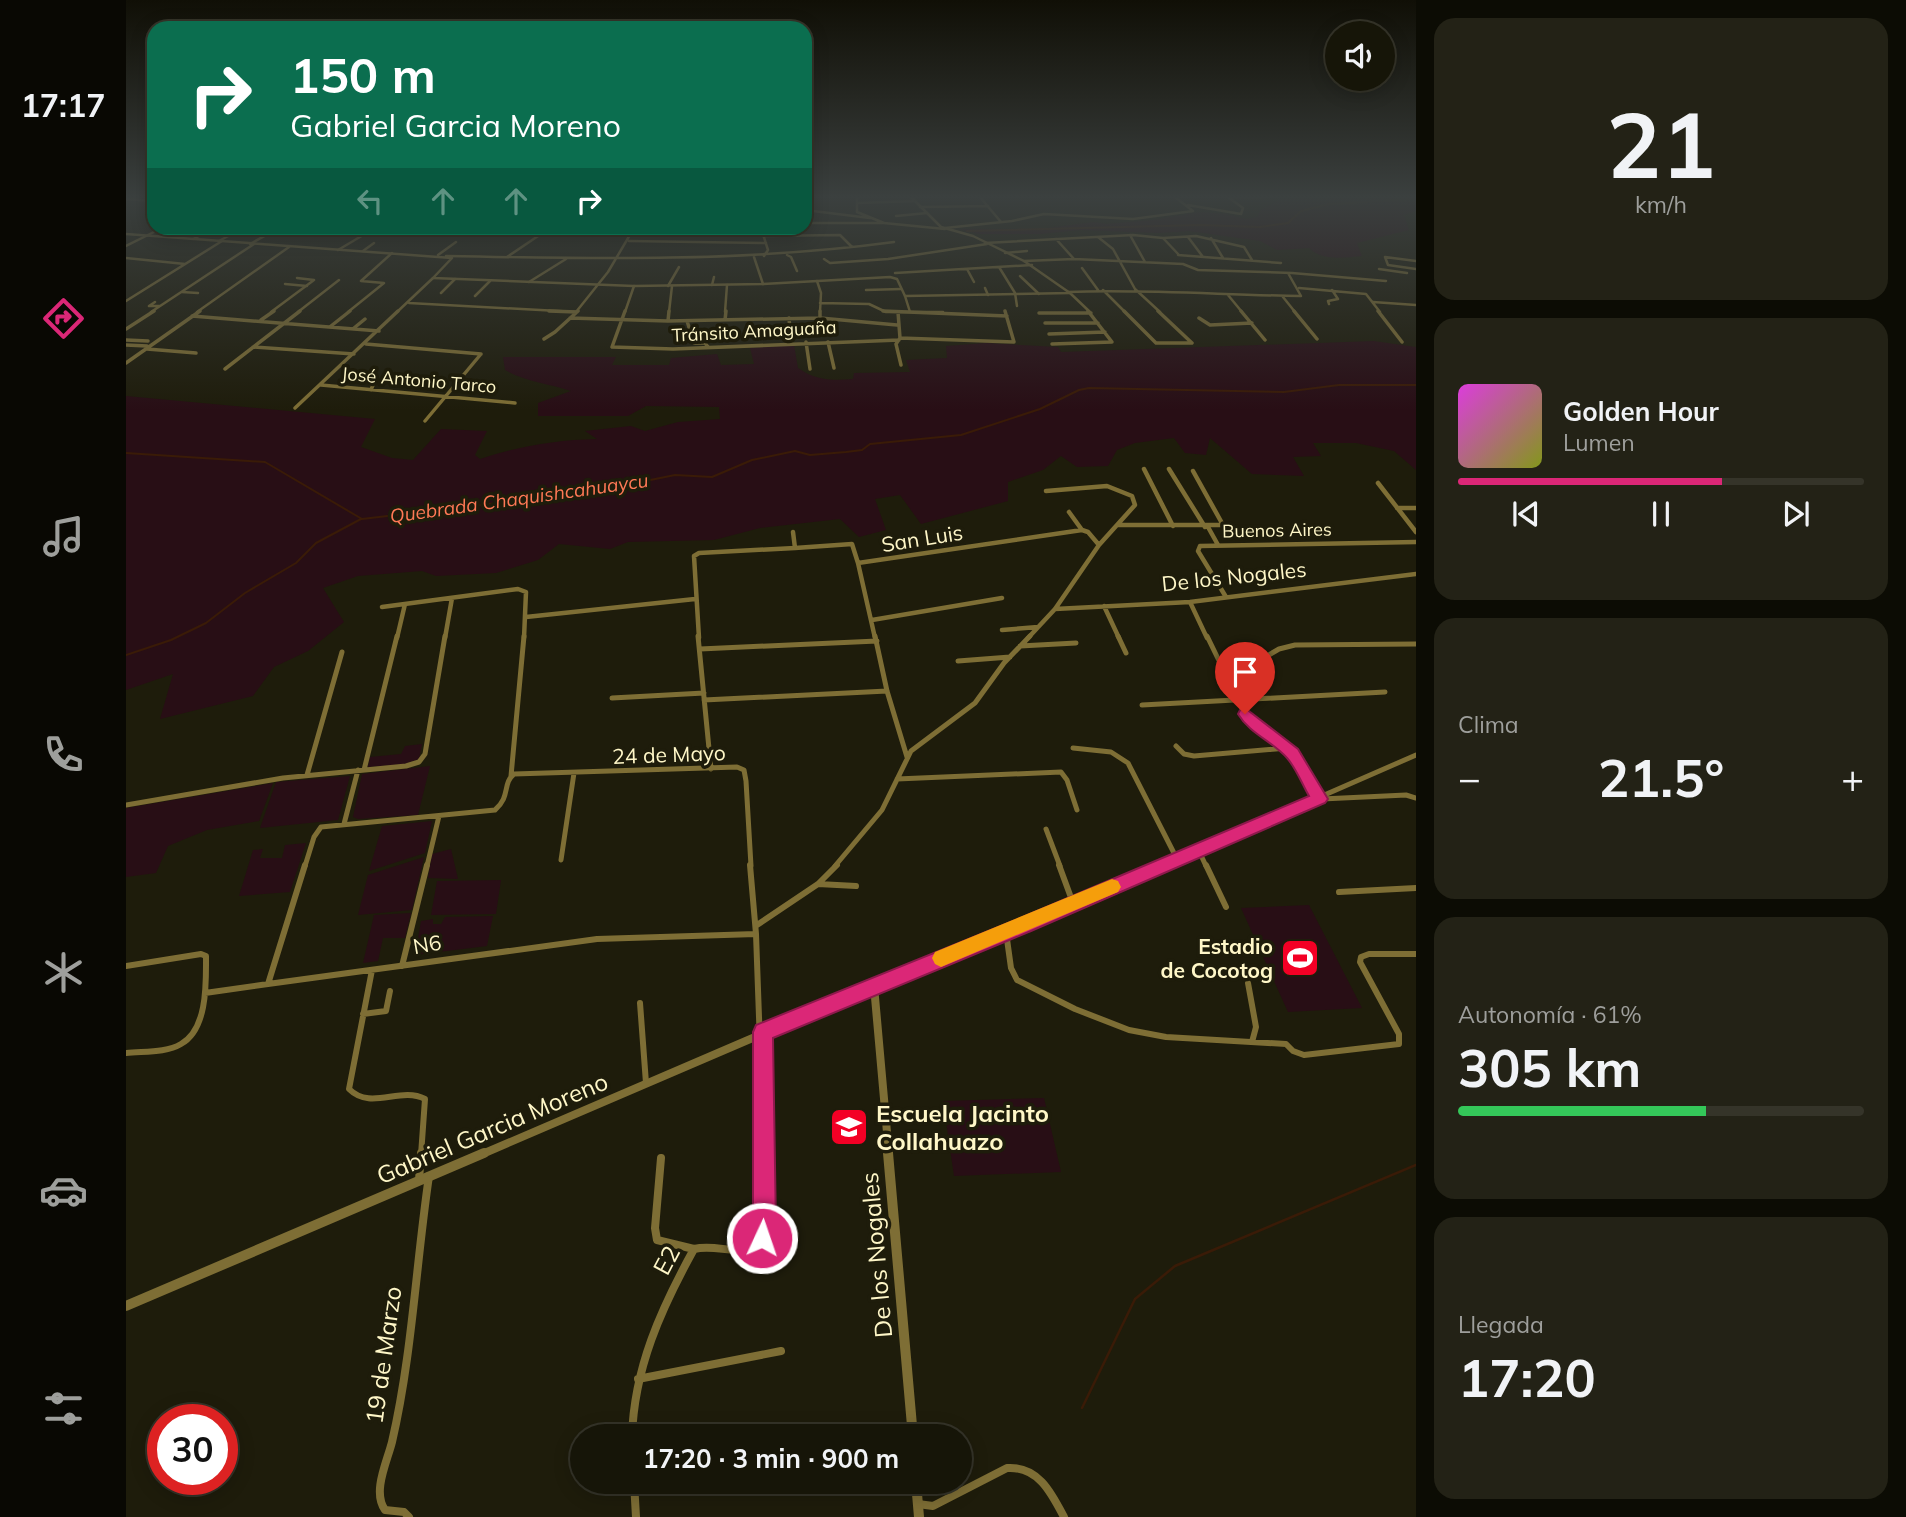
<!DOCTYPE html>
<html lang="es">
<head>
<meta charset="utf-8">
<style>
	:root { --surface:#161508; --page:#232216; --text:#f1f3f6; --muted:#9e9f9c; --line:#353429; --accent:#db2777 }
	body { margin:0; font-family:Mulish,sans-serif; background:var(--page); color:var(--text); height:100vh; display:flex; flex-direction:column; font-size:26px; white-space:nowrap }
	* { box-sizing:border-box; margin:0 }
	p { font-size:23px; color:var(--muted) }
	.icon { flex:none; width:38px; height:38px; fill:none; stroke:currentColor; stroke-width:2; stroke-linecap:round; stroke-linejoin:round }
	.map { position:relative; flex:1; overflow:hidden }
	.sheet { display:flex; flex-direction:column; gap:18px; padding:18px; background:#0c0c04; width:490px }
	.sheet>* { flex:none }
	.guide { position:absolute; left:21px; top:21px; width:665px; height:214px; border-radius:21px; box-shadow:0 4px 18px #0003,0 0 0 2px var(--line); background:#0b6e4f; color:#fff; overflow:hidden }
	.fabs { position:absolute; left:1199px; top:21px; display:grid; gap:14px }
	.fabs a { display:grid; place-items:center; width:70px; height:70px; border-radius:50%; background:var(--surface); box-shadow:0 4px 18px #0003,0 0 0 2px var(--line); font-size:35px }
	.speed { position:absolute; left:21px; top:1404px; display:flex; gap:14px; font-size:35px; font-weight:700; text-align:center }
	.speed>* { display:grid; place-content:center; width:91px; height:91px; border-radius:50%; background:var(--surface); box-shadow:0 4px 18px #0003,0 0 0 2px var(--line); line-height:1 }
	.speed .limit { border:10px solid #d22; background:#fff; color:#111 }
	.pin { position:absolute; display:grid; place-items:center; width:60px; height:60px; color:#fff; margin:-72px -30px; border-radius:50% 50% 50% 0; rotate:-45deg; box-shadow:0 0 7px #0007 }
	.pin .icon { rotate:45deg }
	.me { position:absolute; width:77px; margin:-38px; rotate:3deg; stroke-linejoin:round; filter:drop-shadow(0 0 5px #0008) }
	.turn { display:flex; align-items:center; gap:24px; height:147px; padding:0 28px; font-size:32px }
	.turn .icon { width:91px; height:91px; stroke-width:2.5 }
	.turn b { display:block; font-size:49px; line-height:60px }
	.lanes { display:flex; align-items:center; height:66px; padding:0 28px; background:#0003; justify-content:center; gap:35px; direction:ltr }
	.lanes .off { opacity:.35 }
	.big { font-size:52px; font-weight:700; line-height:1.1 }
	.sheet .widget { flex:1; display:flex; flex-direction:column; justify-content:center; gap:10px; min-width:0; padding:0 24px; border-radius:21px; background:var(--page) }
	.sheet .dial { align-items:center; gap:0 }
	.dial b { font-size:91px; line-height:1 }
	.song { display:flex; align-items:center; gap:21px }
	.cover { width:84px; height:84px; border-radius:10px; background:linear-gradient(135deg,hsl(300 70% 55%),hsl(70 70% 35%)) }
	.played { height:7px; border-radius:4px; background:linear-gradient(90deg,var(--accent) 65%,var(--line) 65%) }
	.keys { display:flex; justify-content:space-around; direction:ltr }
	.heat { display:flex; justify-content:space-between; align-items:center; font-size:38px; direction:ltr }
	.charge { height:10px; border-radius:5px; background:linear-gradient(90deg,#34c759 61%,var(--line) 0) }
	.trip { position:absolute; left:444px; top:1424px; width:402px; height:70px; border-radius:35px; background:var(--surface); box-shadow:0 4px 18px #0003,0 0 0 2px var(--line); font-weight:700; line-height:70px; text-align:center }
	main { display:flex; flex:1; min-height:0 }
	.dock { display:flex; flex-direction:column; width:126px; justify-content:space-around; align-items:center; background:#090803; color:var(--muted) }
	.dock .icon { width:49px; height:49px }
	.dock .active { color:var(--accent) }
	.dock b { font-size:32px; color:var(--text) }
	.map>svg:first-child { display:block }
</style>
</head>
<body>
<main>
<nav class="dock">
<b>17:17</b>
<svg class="icon active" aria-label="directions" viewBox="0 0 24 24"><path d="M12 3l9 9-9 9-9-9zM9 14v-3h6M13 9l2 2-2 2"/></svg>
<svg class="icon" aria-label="music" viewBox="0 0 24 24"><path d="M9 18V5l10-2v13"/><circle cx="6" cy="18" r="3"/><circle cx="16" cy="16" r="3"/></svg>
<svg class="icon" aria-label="phone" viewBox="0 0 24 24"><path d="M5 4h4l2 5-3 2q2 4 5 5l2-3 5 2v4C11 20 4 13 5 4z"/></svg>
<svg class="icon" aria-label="climate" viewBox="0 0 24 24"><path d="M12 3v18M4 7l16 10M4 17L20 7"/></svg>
<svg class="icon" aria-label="car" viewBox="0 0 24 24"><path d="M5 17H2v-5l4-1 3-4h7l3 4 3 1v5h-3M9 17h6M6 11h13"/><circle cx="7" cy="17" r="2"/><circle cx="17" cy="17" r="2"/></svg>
<svg class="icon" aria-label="filters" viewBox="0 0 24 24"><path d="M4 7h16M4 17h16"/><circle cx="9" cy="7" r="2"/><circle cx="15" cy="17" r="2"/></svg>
</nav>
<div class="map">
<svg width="1290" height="1517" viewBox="0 0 1290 1517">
	<rect width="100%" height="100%" fill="#1e1c0b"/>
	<!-- green -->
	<path fill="#280e15" d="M1156,197H1290V211L1278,215L1283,230L1231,243L1236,256C1218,258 1196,261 1183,248L1151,250L1134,241L1063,231L1033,233L955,230L914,234H852L834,229L905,230L968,222L980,224L1027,220L1074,212L1100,214L1120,219L1131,217L1135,210Z
		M1248,341L1290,347V470L1268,451L1230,443H1187L1195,456L1167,457L1178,476L1126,474L1084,438L1080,455L1059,453L1048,438L1009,443L991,450L982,466L951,467L935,456L917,470L882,482V501L795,524L774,495L749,499L760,530L733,537L714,519L634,528L588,540L502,542L484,549L433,544L412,560L370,573L310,576L296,571L232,576L197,588L218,622L182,651L148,667L127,696L34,719L47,674L0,690V396L249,419L235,447L266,458L287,460L315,429L361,431L349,455L354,459C393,446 430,440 471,439L459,431L505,426L519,431L552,422L594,419L593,407L520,406L502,416H412V403L445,391C422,383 400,382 379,370L377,357H490L486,365H543L545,358L591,354L595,365L628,364L624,348L668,345L672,368C689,380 706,381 727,379L728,373L784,372L780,360L821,358L820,346L860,343L932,347L935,352Z
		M296,744L293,759L279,764L242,767L244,757L275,754L279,746Z
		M304,766L292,815L232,819L227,817L236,774Z
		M224,776L212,820L134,828L150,782Z
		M147,783L133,821L81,830L42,846L30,873L0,877V808Z
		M306,821L299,853L243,871L256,826Z
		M180,843L164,892L113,896L127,850L137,849L134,858H156L159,845Z
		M325,849L332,879L302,878L306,854Z
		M298,857L286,910L232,915L242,875Z
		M375,880L370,914L305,915L311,881Z
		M1183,905L1236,1008L1162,1012L1115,908Z
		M285,913L279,938H257L252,961L237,963L248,915Z
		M367,916L361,946L289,955L295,921L307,919V924H315L319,917Z
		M918,1098L935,1172L828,1176L817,1101Z"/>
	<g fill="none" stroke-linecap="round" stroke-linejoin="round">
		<!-- stream-far1 -->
		<path stroke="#3a1b07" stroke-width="2" d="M841,231L1074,225L1134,227L1162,223L1175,211L1204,204L1290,199
			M0,453L139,462L236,519L465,492L549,475L586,477L626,460L669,451L684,455L720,452L736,450L744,444L835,435L914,409L953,390L963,388L1158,392L1213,385H1290
			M0,655L45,640L80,623L119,593L170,563L190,543L235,519"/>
		<!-- stream -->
		<path stroke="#3a1b07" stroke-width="2.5" d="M956,1408L1009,1299L1049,1266L1290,1165"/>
		<!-- minor-far5 -->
		<path stroke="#7e6e35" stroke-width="2.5" d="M731,197V212L758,223
			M854,197L875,222
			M1105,197H1138
			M0,199L28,201
			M731,203L788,201
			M1062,205L1115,214L1117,208L1102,197
			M794,207L862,206
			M679,210L744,218
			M770,216L801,213
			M679,223H758L819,229
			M408,228H422
			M635,228L642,250L638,256
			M819,228L886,221L918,214L1007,219L1067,211L1049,197
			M1004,235L1019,262
			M637,236L714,235L726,247
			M972,237L987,249L1009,289L1034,312
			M1062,237L1077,257
			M1037,238L1053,255
			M1085,238L1097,258
			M67,239L89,228
			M930,239L948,259
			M93,241L117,228
			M503,241L640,243
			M859,243L1007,235L1037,238L1070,236L1118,247L1126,260
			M124,244L153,228
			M0,246L36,228
			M212,250L249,228
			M237,251L248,243
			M879,253L901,251
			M312,255L330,242
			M661,255L665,257L671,271
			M1052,255L1155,263
			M320,256C470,259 619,262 768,242
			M381,257L424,228
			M628,257L637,284
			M0,258L59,264
			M698,259L704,263L762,259L861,244
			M898,261L948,259L1057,264L1072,270L1166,273L1260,281
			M1290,261L1259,257L1262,265L1290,269
			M873,267L889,293L891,306
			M956,268L972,290
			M841,269L848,282
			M1253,269L1281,273
			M769,273L906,265
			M894,276L913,294
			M171,278L188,280
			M235,281L266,253
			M691,281L695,293L694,312
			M403,282L440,259
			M159,284L181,286
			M586,285L588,277
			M542,286L553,267
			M859,288L862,295
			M1173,288L1240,294L1254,312
			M740,290L775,289
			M977,290L999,312
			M56,292L72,293
			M942,292C1020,289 1097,295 1175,296L1162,273
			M315,293L329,279
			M944,293L964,312
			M1102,295L1116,312
			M349,296L364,281
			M779,296L784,312
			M1157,297L1169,312
			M0,301L96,241
			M29,302L23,306H34
			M1247,302L1290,305
			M283,303L451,312
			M694,303L743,304L760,312H817
			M1203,304L1202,301L1212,299L1206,290
			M25,312L128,244
			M71,312L163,247
			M145,312L188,280
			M172,312L213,280
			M222,312L258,283L235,281
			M271,312L307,278
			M450,312L482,272L508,228
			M499,312L508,286
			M543,312L546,286
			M599,312L601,285"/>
		<!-- minor-far4 -->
		<path stroke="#7e6e35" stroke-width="3.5" d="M423,311L451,312
			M499,311L486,347L547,349L773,340
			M757,311L881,316
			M998,311L1030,343H1066
			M1032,311L1066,343
			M1115,311L1139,340
			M1168,311L1191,339
			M1252,311L1276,342
			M772,312L774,338L770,344L775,365
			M913,313H965
			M66,316L253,331
			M444,318L542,321L694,318L771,325
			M663,318L665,343
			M694,318V311
			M1073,318L1084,325L1126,323
			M135,320L148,311
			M599,320L600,311
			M542,321L543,311
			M561,321L568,343H579L582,347
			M919,323H972
			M205,326L224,311
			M228,328L239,319
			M0,329L28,311
			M923,334L979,332
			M774,338L888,342L879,311
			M418,339L429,332L452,311
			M0,340L22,341
			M680,342L684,369
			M702,342L708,368
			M240,344L355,354
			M926,344L986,342L962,311
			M0,345L21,346
			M127,347L228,354
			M21,349L70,353
			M0,363L74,311
			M99,369L174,311
			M195,385L389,403
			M245,390L247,385L241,382L248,375
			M169,408L272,311
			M299,421L355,354"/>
		<!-- minor-far3 -->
		<path stroke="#7e6e35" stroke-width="4.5" d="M1018,469L1047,526
			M1043,469L1079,527
			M1252,483L1290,532
			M1271,508H1290
			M943,512L956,530
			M992,525H1097L1067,471
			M1082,527L1092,545
			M669,548L726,544L732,563
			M1100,597L1072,551L1074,546L1290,542
			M1064,602L1081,638
			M978,606L993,638
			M256,607L392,589L400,592L398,638
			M929,609L1064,602L1290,574
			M400,617L569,599
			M746,620L876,598
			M876,630L912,627
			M271,638L279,604
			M319,638L326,598
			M573,638L568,556L573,553L669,548L667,532
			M749,638L732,563L956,530L962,532L973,545
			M902,638L929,609L973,545L1009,505L1006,496L981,486L920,491"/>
		<!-- minor-far2 -->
		<path stroke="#7e6e35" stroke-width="5" d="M572,636L585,769
			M749,636L761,691L781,757
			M992,636L1000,653
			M1081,636L1119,714L1166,753L1193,799
			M894,646L950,643
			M574,649L751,641
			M832,661L884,657
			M1093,663L1141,656L1153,649L1169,645L1290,644
			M486,698L578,693
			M578,700L761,691
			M1016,705L1259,692
			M1050,746L1058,754L1068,756L1161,748
			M947,748L985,752L1002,763L1051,859
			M238,770L271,636
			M181,775L216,652
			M385,776L398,636
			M771,779L935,772L941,780L951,810
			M1196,799L1280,795L1290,798
			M0,805L157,778L280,766L293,762L299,754L319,636
			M218,824L232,770
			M920,829L934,866
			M1073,851L1080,866
			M435,860L448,773
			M179,866L188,837L195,827L369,810C385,796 376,784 388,774L611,767L618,770L620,781L625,866
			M301,866L313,816
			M709,866L756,810L785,751L849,703L878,663L904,636
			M1036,866L1290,755"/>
		<!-- minor-far1 -->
		<path stroke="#7e6e35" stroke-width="6" d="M179,865L142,984L471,939L630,934
			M624,865L630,934
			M933,865L947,903
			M1080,865L1100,907
			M692,884L730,886
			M1213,892L1290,888
			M631,925L692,884L711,865
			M880,932L885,968L891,980L949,1009L1003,1030L1040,1037L1160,1044L1167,1051L1178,1055L1273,1044V1034L1234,962L1235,957L1243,954H1290
			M630,934L638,1155
			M0,966L75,954L80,956C80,982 82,1029 55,1044C40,1053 17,1051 0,1053
			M276,966L301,865
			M246,970L223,1089C245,1111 274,1086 299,1099L295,1155
			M1122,983L1130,1027L1126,1042
			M748,986L1040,865
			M79,993L142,984
			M514,1003L520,1083
			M237,1014L260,1011L264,991"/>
		<!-- minor -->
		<path stroke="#7e6e35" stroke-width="8" d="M535,1158L529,1228L531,1240L568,1249
			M293,1180L295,1153
			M512,1379L655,1351
			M506,1437C508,1368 535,1309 568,1249C585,1245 600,1251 617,1250C650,1248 638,1177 638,1153
			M508,1482L510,1517
			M792,1504L807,1506L881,1468C912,1466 925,1492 938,1517
			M283,1517L278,1512L259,1510C246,1492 261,1462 266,1442C286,1356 290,1264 303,1176"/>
		<!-- tertiary-far2 -->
		<path stroke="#7e6e35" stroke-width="2.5" d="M785,197L815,227L847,236L898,261L944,293
			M0,234L326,258L307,278
			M307,278L508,286L637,284L764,277L771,279L779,296L944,293"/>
		<!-- tertiary-far1 -->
		<path stroke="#7e6e35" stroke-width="8" d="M354,1155L748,986L763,1155"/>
		<!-- tertiary -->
		<path stroke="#7e6e35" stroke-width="10" d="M762,1153L787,1437
			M0,1306L358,1153
			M790,1482L793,1517"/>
	</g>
	<!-- sky -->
	<linearGradient id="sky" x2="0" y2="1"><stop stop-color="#100f06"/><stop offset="0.48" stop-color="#3b403f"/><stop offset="1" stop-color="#3b403f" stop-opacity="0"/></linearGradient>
	<rect width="1290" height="410" fill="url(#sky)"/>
	<!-- route -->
	<path fill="#db2777" stroke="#8e194d" stroke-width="2" d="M1119,708L1172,749L1202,799L1199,803L905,931L647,1038L650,1228L645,1247L636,1250L628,1247L625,1238L627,1228V1032L630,1025L892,919L1183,796C1176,784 1170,768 1161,758C1146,741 1124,734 1112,714L1114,710Z"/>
	<!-- slow -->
	<path fill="#f59e0b" d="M986,879L992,881L995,887L992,892L822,964L815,967L809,964L806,958L809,952Z"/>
	<!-- icons -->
	<defs>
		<symbol id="stadium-square" viewBox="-11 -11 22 22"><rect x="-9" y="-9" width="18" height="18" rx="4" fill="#f30025" stroke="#1e1c0b"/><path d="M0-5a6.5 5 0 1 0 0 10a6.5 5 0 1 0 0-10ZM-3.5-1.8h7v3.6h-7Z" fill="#fff"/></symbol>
		<symbol id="school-square" viewBox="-11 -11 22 22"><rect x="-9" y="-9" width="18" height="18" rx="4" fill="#f30025" stroke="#1e1c0b"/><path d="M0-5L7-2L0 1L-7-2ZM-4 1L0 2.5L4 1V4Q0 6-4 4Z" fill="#fff"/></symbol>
	</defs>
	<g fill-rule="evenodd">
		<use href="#stadium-square" x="1152" y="936" width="44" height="44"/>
		<use href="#school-square" x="701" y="1105" width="44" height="44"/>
	</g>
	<g text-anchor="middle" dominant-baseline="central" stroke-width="7" stroke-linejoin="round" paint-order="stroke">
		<!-- far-street labels -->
		<g font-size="18" fill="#fff7c8" stroke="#1e1c0b">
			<text transform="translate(628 331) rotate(-3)">Tránsito Amaguaña</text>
			<text transform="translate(293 380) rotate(5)">José Antonio Tarco</text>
			<text transform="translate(1151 530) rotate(-1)">Buenos Aires</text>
		</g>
		<!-- far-water labels -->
		<g font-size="19" font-style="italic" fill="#ff7956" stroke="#1e1c0b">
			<text transform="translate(393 498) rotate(-8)">Quebrada Chaquishcahuaycu</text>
		</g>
		<!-- street labels -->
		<g font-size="21" fill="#fff7c8" stroke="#1e1c0b">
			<text transform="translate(796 538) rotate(-9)">San Luis</text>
			<text transform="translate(1108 576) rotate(-6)">De los Nogales</text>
			<text transform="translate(543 754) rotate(-2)">24 de Mayo</text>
			<text transform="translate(301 944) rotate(-10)">N6</text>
		</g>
		<!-- poi labels -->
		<g font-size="21" font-weight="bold" fill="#fff7c8" stroke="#1e1c0b" text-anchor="end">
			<text x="1147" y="946">Estadio<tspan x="1147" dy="24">de Cocotog</tspan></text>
		</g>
		<!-- near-poi labels -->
		<g font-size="24" font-weight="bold" fill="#fff7c8" stroke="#1e1c0b" text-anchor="start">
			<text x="750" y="1113">Escuela Jacinto<tspan x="750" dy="28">Collahuazo</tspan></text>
		</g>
		<!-- near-street labels -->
		<g font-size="24" fill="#fff7c8" stroke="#1e1c0b">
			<text transform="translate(366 1128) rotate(-23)">Gabriel Garcia Moreno</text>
			<text transform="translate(750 1255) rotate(-95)">De los Nogales</text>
			<text transform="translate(540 1260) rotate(-62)">E2</text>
			<text transform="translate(257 1355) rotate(-82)">19 de Marzo</text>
		</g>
	</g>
</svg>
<div class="fabs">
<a><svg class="icon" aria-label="sound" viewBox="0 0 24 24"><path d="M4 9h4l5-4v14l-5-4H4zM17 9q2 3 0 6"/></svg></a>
</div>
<div class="speed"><div class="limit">30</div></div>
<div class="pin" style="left:1119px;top:714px;background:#d93025"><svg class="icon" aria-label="arrive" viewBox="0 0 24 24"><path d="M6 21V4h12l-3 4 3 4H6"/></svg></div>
<svg class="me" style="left:636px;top:1238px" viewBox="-20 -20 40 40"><circle r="17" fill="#db2777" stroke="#fff" stroke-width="3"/><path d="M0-11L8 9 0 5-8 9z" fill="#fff"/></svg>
<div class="trip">17:20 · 3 min · 900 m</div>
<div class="guide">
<div class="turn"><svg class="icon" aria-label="right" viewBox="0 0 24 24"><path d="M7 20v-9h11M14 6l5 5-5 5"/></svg><div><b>150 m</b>Gabriel Garcia Moreno</div></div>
<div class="lanes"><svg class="icon off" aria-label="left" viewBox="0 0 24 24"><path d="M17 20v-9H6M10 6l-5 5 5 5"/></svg><svg class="icon off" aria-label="ahead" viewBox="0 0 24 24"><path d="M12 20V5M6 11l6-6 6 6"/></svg><svg class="icon off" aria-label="ahead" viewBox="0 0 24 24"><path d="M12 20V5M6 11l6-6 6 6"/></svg><svg class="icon" aria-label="right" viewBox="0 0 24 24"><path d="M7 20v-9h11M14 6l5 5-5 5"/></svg></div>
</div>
</div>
<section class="sheet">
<div class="widget dial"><b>21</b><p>km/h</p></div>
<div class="widget">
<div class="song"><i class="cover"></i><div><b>Golden Hour</b><p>Lumen</p></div></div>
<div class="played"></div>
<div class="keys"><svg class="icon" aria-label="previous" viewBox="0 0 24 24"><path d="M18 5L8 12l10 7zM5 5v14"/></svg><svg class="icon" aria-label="pause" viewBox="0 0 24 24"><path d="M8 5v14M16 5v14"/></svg><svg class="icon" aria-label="next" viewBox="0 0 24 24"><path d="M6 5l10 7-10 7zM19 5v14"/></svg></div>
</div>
<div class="widget"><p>Clima</p>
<div class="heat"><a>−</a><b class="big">21.5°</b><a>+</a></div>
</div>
<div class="widget"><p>Autonomía · 61%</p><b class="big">305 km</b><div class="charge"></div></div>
<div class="widget"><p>Llegada</p><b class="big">17:20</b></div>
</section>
</main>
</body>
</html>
